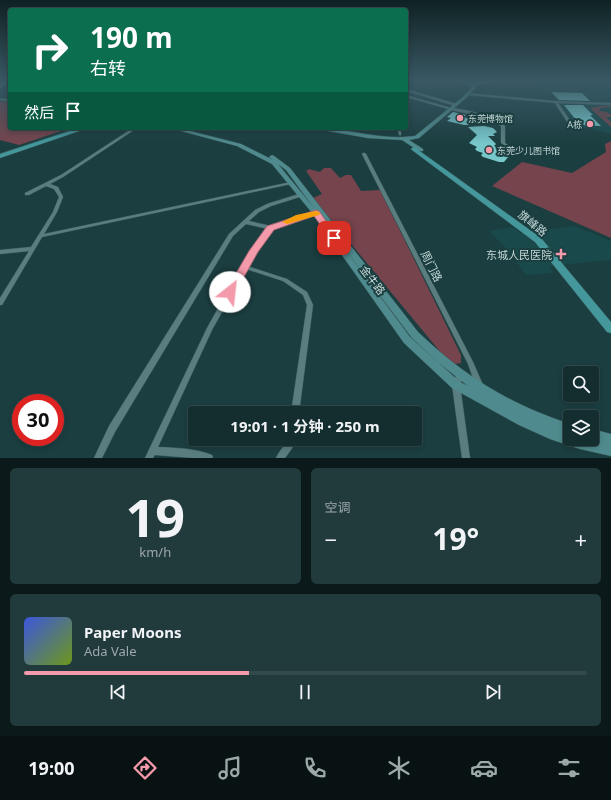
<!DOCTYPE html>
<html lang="zh">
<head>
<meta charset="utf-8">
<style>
	:root { --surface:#142e30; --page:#213a3c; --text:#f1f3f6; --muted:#9da8ab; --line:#334a4c; --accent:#f39aab }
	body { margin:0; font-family:"Noto Sans","Noto Sans SC",sans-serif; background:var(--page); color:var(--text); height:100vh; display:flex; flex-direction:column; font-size:15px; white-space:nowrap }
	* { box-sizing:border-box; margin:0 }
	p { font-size:13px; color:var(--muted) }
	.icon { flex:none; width:22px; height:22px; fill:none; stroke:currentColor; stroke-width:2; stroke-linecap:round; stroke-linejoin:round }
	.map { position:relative; height:458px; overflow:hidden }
	.details { display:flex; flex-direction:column; gap:10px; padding:10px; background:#0b191a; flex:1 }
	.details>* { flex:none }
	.banner { position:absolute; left:8px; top:8px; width:400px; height:122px; border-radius:4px; box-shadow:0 2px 6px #0003,0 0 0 1px var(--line); background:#0b6e4f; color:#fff; overflow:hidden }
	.controls { position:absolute; left:563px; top:366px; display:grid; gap:8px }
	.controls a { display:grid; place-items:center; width:36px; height:36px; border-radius:4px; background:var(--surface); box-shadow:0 2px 6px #0003,0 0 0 1px var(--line); font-size:20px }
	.speed { position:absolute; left:12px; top:394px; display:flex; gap:8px; font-size:20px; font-weight:700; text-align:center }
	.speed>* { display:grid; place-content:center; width:52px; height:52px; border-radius:50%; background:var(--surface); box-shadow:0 2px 6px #0003,0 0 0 1px var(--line); line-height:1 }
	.speed .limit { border:6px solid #d22; background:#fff; color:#111 }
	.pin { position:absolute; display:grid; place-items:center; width:34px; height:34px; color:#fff; margin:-17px; border-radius:8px; box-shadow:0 2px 6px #0006 }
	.me { position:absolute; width:44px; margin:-22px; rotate:29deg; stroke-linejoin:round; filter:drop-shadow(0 0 3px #0008) }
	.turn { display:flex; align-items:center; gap:14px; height:84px; padding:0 16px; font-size:18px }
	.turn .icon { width:52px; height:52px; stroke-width:2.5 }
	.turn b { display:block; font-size:28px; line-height:34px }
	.then { display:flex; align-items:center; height:38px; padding:0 16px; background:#0003; gap:8px; font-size:15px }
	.big { font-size:30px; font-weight:700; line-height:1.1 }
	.details .card { flex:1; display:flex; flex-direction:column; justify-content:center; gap:6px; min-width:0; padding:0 14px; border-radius:6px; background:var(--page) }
	.details .dial { align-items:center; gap:0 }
	.dial b { font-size:52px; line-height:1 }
	.song { display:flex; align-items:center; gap:12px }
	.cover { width:48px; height:48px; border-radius:6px; background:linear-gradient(135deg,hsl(230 70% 55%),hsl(80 70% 35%)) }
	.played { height:4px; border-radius:2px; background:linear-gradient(90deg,var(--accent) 40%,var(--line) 40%) }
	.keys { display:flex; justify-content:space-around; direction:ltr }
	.heat { display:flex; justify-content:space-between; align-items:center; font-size:22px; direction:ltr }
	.details .tiles { flex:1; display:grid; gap:10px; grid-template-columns:1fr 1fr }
	.card:last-child { grid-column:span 2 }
	.trip { position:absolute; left:188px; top:406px; width:234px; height:40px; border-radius:4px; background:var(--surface); box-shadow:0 2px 6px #0003,0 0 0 1px var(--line); font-weight:700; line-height:40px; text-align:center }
	.tab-bar { display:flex; height:64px; justify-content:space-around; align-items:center; background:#081213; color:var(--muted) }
	.tab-bar .icon { width:28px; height:28px }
	.tab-bar .active { color:var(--accent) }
	.tab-bar b { font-size:18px; color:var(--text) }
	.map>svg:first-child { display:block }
</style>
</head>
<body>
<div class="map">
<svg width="611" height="458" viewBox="0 0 611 458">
	<rect width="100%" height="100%" fill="#1b3e40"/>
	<!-- built -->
	<path fill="#19494b" d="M532,80H569L574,84L611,86V103L559,101L553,94L539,89Z
		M559,103L611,105V134L573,125Z
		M575,226L611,241V260L549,266L554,273L526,275L506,248L489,231L513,227L520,233Z"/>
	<!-- green -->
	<path fill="#75444d" d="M0,101L10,103V128H70L19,145L0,140Z
		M602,106H611V107L601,108L599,111L607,112L611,115V117H606L611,122V127L590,108Z
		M611,141V238L492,186L522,162L572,173L606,152L605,144Z
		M324,168H331L340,178L346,175H351L361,191L380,190L461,355V363L454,364L447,360L313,198L322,194L306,171L309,169L320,172Z"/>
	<!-- building -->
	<path fill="#77c7cb" d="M551,92L582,93L590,101L559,100Z
		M564,105H583L593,115H590L601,126L580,125Z
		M453,112L466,115L463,117L474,120L468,125H464L447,121L451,118L447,117Z
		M484,126L493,128L497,132L493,134L495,136H488L496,144L494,146L502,150L500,152L509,156L504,162H499L483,157L481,155L483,153L477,151L475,149L477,147L469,143L477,135L468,127Z"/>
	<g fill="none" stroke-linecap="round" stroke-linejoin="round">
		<defs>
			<path id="pedestrian-far1" d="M406,96L448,108"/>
			<path id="pedestrian" d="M399,128L400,134"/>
			<path id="minor" d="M406,89L457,104L458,105L455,106L406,91Z
				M0,98L10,100V102L0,100Z
				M555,101H557L573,125L572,126H570L554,102Z
				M451,108C466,109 493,116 505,126V143L511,147L509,148L501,143V126C486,116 468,114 451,110Z
				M133,128H137L63,177L50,184L58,187L63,197L57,212L44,234L291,182L293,183L291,184L42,237L2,305H0V298L29,251L0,254V250L31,247L53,212L59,197L54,189L46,186L29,195H25V193L61,175Z
				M363,153H365L366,154L473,362L483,385L482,387L479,388L476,387L468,364L362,154Z
				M299,194H303V196L271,206L259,212L249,221L271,226L313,212H317V214L273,229L255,252L247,266L287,279L307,292L313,305L299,413H291L307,305L303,295L283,281L246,269L212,330L158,447C177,448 195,448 212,455L213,458H194L155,455L153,458H145L207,328L250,251L268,229L246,224L233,236L115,432L102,458H94L109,426L229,234L255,210L267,204Z
				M460,372L463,373L464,375L460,385L470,458H462L452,385L457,373Z
				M287,439H295L293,447L285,458H276C279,451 285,446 287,439Z"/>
			<path id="tertiary" d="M500,80H513L473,85L471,84L473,83Z
				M466,93L556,101L611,103V105L556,103L467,95L465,94Z"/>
			<path id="secondary" d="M449,80H458L474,83L476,87L466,98L419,138L409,140L423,149V151H419L402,140L368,138L317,129L315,128C348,128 381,141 415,136L464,96L472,87L471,85Z
				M170,128H178L241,144L273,160L269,157L272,155L274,156L290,168L418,332C464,376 509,404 570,424V439H592V429L611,434V456L580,449L550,439L519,425L452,388L404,343L313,214L272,164L237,146ZM278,164L286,170L314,208ZM336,237L412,338L439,363L468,386L460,382L410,337Z"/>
			<path id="primary" d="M5,80H10L0,89V85Z
				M79,128H88L0,158V154Z
				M414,147L541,238L611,322V333L607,332L535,242L412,150L411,149Z"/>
		</defs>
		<!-- pedestrian-far1 casing -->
		<use href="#pedestrian-far1" stroke="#3a5a5b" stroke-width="2.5"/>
		<!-- pedestrian casing -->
		<use href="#pedestrian" stroke="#3a5a5b" stroke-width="3.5"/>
		<!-- minor casing -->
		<use href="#minor" stroke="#3a5a5b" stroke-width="1"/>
		<!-- tertiary casing -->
		<use href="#tertiary" stroke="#3a5a5b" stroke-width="1"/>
		<!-- secondary casing -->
		<use href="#secondary" stroke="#3a5a5b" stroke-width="1"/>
		<!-- primary casing -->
		<use href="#primary" stroke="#3a5a5b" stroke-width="1"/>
		<!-- pedestrian-far1 -->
		<use href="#pedestrian-far1" stroke="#5a7e80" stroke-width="2"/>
		<!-- pedestrian -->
		<use href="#pedestrian" stroke="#5a7e80" stroke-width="2.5"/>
		<!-- minor -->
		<use href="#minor" fill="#5a7e80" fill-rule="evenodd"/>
		<!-- tertiary -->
		<use href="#tertiary" fill="#5a7e80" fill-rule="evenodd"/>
		<!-- secondary -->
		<use href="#secondary" fill="#4f8b8e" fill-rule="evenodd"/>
		<!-- primary -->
		<use href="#primary" fill="#44989c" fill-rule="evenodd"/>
	</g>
	<!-- sky -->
	<linearGradient id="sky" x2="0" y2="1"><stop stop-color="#0f2223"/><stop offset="0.56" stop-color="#395864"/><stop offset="1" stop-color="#395864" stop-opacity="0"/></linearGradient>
	<rect width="611" height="144" fill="url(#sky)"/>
	<!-- route -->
	<path fill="#f39aab" stroke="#9e646f" d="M316,210L319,211L337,236L339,238L337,240H331L314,216L274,230L258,252L234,295H227L225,292L249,251L267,226Z"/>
	<!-- slow -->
	<path fill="#f59e0b" d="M316,211L319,212L320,213L319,215L287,224L282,222L296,215Z"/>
	<!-- markers -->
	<g fill="#f39aab" stroke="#1b3e40" stroke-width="1.5">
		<circle cx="460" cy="118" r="4"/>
		<circle cx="590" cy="124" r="4"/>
		<circle cx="489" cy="150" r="4"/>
		<path d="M559 248h4v4h4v4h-4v4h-4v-4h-4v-4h4z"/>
	</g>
	<g text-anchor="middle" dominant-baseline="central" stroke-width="4" stroke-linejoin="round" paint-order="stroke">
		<!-- far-poi labels -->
		<g font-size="9" fill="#c3d6d6" stroke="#1b3e40" text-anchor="start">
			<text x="468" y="118">东莞博物馆</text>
			<text x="582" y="124" text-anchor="end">A栋</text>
			<text x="497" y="150">东莞少儿图书馆</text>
		</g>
		<!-- street labels -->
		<g font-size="11" fill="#c3d6d6" stroke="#1b3e40">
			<text transform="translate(533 223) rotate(39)">旗峰路</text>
			<text transform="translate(432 266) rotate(63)">周门路</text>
			<text transform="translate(373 280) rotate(53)">金牛路</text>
		</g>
		<!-- poi labels -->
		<g font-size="11" fill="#c3d6d6" stroke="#1b3e40" text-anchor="end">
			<text x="552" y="254">东城人民医院</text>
		</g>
	</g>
</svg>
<div class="controls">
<a><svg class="icon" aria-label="search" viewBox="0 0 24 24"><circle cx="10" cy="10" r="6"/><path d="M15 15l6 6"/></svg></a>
<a><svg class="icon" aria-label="layers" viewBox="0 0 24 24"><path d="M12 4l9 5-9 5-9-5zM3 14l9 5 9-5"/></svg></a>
</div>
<div class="speed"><div class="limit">30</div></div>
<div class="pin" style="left:334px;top:238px;background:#d93025"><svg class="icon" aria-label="arrive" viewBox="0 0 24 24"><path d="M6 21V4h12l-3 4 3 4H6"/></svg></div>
<svg class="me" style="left:230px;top:292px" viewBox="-20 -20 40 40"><circle r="19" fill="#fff"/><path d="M0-13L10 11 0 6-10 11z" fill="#f39aab"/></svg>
<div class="trip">19:01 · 1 分钟 · 250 m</div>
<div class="banner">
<div class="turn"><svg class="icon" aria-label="right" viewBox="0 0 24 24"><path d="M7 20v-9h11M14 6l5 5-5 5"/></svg><div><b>190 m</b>右转</div></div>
<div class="then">然后<svg class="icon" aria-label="arrive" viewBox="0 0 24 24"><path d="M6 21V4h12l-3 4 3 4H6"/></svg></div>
</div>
</div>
<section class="details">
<div class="tiles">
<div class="card dial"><b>19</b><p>km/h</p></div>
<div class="card"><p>空调</p>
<div class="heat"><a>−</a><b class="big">19°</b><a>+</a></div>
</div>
<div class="card">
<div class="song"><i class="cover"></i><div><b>Paper Moons</b><p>Ada Vale</p></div></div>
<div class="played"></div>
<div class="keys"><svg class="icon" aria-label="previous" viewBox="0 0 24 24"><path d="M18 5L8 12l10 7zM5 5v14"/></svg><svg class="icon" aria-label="pause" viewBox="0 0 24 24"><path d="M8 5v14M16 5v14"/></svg><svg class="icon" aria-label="next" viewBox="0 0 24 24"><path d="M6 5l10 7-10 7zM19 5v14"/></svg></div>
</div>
</div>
</section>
<nav class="tab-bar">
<b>19:00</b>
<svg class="icon active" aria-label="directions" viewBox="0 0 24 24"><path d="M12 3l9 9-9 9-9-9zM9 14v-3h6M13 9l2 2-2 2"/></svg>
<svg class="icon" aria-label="music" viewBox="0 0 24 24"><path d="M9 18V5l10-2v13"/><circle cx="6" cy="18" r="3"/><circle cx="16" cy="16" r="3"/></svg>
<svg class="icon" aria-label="phone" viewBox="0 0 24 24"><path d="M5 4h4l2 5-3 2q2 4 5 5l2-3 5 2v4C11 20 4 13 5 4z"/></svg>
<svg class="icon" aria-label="climate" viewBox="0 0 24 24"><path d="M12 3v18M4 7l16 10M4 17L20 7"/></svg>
<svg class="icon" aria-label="car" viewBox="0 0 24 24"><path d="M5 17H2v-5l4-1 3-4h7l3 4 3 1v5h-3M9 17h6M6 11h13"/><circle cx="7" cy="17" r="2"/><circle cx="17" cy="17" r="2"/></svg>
<svg class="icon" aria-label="filters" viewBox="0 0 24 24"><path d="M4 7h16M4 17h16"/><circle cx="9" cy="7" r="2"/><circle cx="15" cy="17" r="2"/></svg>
</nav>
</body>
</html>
